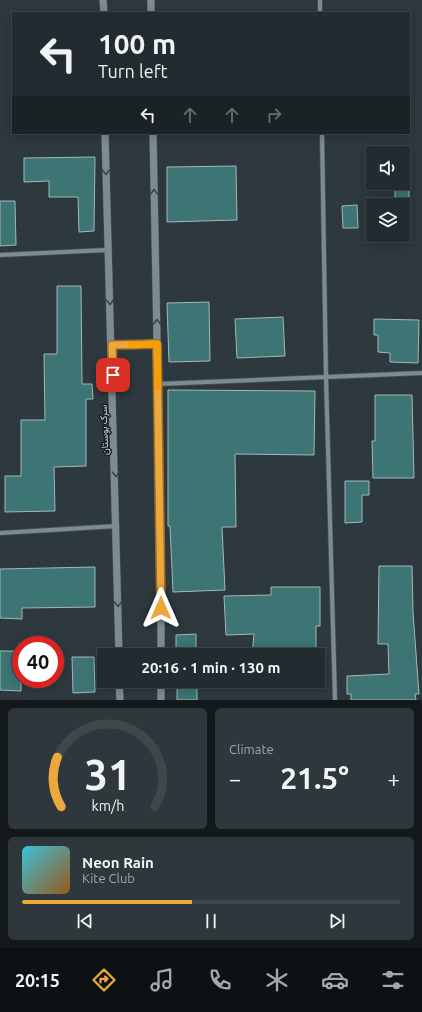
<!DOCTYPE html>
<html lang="en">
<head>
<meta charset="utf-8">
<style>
	:root { --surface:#222b2f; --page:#2e373b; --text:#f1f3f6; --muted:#a2a7aa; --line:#3f474b; --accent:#eda83c }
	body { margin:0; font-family:Ubuntu,Vazirmatn,sans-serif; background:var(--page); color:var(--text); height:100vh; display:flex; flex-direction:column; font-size:15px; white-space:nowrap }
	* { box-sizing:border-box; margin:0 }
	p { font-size:13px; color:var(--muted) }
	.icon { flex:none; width:22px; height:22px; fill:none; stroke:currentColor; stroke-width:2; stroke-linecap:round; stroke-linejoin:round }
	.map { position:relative; height:700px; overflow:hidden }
	.drawer { display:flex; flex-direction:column; gap:8px; padding:8px; background:#13181a; flex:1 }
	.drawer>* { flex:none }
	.guide { position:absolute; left:12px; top:12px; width:398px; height:122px; border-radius:0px; box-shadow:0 2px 10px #0003,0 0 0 1px var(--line); background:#222b2f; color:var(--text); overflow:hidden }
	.buttons { position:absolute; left:366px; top:146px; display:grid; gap:8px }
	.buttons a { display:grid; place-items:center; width:44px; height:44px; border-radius:0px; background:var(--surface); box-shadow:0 2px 10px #0003,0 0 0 1px var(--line); font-size:20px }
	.speed { position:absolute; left:12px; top:636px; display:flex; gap:8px; font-size:20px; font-weight:700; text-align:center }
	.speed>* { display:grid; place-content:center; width:52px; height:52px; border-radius:50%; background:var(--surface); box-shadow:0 2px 10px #0003,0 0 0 1px var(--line); line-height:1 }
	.speed .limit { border:6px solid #d22; background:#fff; color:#111 }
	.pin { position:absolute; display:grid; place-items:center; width:34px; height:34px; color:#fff; margin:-17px; border-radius:8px; box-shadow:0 2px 6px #0006 }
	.me { position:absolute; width:44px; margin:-22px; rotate:0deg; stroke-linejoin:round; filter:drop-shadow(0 0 3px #0008) }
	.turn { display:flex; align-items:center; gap:14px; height:84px; padding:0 20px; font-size:18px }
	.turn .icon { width:52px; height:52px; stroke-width:2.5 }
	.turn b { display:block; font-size:28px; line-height:34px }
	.lanes { display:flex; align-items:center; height:38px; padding:0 20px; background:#0003; justify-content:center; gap:20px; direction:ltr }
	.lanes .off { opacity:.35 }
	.big { font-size:30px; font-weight:700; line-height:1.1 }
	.drawer .widget { flex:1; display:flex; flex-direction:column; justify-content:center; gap:6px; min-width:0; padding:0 14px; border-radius:6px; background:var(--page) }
	.drawer .dial { align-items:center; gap:0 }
	.dial svg { height:104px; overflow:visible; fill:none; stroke:var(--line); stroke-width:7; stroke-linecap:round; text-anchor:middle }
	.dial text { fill:var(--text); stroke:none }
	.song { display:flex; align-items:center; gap:12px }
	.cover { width:48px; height:48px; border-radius:6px; background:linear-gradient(135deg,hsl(190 70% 55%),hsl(30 70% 35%)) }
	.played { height:4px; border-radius:2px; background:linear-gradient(90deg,var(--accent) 45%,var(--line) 45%) }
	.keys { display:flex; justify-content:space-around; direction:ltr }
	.heat { display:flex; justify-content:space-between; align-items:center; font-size:22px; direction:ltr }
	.drawer .tiles { flex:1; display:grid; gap:8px; grid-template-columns:1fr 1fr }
	.widget:last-child { grid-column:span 2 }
	.trip { position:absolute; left:97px; top:648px; width:228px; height:40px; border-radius:0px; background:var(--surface); box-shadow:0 2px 10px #0003,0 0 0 1px var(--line); font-weight:700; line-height:40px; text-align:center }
	.menu { display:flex; height:64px; justify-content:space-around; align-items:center; background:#0e1113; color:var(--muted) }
	.menu .icon { width:28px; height:28px }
	.menu .active { color:var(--accent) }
	.menu b { font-size:18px; color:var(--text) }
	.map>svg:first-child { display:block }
</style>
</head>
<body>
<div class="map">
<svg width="422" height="700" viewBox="0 0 422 700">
	<rect width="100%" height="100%" fill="#2d393f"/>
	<!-- building -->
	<path fill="#3d7474" stroke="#a6b7b7" d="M95,157L94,231L79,232L78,197H49V181L24,182V158Z
		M236,166L237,220L167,222V167Z
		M395,186H409V205H395Z
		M0,201H15L16,245L0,246Z
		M357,205L358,228H343L342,206Z
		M57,286H81L82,384H92L93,399H86V466L54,467L55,511L5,512V476H21V420H45L44,354H57Z
		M209,302L210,361L169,362L167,303Z
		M283,317L285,356L237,358L235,319Z
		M374,319L419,320L418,363L390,362V353L378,352V335H374Z
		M168,390L315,391L314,455L235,454L236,527H222L225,590L173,592L170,526H168Z
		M375,395H412L414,478H373L372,441H375Z
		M345,481H369V495H362V522L345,523Z
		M379,566H412L413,612L419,694H415L416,700H351V694H347V676L389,674L388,644H378Z
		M95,567V607L22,608V619L0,618V569Z
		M271,587H320V626H316V655H252L254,634L226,635L224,596L271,595Z
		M196,634V655H176V635Z
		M0,651H21V691L0,690Z
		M72,657H94L95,692L73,693Z
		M177,681H197V700H177Z"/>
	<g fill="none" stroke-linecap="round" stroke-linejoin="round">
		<defs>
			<path id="minor" d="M320,0V13
				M322,133L326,377L335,700
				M0,255L107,250
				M158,384L422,373
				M0,533L117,526"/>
			<path id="tertiary" d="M103,0L104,13
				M151,0V13
				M105,133L119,655
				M153,133L161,546V655
				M112,345L157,344
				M119,681L120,700
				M161,681V700"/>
		</defs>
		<!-- minor casing -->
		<use href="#minor" stroke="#4c575c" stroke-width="5.5"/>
		<!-- tertiary casing -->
		<use href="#tertiary" stroke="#4c575c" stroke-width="8"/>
		<!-- minor -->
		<use href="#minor" stroke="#7d8b92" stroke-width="4"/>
		<!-- tertiary -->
		<use href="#tertiary" stroke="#7d8b92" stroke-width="7"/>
	</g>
	<!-- one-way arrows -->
	<defs><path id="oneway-chevron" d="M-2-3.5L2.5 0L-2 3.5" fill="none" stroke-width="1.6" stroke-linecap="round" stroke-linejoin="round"/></defs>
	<g stroke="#3d4549">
		<use href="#oneway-chevron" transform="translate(106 172) rotate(89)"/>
		<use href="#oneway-chevron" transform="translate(154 192) rotate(-91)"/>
		<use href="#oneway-chevron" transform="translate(110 302) rotate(87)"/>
		<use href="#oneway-chevron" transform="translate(157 322) rotate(-91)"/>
		<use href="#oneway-chevron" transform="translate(116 474) rotate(88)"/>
		<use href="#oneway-chevron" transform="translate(118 604) rotate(89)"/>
	</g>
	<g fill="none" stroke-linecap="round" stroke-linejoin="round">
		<defs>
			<path id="route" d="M113,375L112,345L157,344L161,608"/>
		</defs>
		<!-- route casing -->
		<use href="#route" stroke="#9a6d27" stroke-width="10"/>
		<!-- route -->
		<use href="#route" stroke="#eda83c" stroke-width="7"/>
		<!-- slow -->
		<path stroke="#f59e0b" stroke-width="7" d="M132,345L157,344L158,387"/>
	</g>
	<g text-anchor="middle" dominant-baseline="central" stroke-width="3" stroke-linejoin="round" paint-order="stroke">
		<!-- street labels -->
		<g font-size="10" fill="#d0d8db" stroke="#1a1f22">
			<text transform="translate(104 430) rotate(-92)">سرک بوستان</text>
		</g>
	</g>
</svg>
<div class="buttons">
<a><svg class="icon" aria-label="sound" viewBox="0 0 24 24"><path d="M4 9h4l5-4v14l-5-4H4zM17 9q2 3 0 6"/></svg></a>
<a><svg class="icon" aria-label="layers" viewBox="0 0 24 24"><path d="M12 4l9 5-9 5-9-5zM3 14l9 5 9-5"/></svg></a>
</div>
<div class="speed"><div class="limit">40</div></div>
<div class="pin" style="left:113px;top:375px;background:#d93025"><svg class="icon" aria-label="arrive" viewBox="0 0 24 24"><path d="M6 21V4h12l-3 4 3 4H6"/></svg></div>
<svg class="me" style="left:161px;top:608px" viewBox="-20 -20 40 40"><path d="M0-17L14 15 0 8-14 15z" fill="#eda83c" stroke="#fff" stroke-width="4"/></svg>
<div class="trip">20:16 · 1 min · 130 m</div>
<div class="guide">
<div class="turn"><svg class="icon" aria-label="left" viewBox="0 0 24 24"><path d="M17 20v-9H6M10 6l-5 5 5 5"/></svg><div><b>100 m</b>Turn left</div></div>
<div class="lanes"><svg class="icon" aria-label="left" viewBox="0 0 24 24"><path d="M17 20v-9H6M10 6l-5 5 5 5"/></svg><svg class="icon off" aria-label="ahead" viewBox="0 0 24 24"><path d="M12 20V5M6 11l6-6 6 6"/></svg><svg class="icon off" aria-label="ahead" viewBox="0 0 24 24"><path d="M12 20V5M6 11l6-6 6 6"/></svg><svg class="icon off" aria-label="right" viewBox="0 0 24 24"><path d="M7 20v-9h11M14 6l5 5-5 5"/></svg></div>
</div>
</div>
<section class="drawer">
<div class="tiles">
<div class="widget dial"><svg viewBox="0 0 100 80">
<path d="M14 69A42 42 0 1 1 86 69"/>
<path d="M14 69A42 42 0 0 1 11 31" stroke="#eda83c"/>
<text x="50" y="56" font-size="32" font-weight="700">31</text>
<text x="50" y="72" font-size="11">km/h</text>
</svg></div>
<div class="widget"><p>Climate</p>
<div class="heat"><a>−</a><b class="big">21.5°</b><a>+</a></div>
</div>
<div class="widget">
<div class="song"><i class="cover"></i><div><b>Neon Rain</b><p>Kite Club</p></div></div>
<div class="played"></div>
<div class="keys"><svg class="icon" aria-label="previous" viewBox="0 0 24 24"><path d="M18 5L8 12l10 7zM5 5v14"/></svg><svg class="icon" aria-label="pause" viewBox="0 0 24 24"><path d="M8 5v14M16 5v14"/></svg><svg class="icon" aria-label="next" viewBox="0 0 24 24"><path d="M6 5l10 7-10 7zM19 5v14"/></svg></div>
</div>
</div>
</section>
<nav class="menu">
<b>20:15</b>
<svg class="icon active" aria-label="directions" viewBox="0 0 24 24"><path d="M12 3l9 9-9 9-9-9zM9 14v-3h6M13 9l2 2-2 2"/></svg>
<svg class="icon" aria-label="music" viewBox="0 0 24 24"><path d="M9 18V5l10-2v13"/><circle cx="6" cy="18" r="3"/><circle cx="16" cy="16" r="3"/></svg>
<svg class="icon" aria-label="phone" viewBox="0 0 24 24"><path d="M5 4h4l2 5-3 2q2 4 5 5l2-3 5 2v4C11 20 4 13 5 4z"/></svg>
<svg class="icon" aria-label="climate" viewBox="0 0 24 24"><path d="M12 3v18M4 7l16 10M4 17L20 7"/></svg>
<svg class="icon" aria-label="car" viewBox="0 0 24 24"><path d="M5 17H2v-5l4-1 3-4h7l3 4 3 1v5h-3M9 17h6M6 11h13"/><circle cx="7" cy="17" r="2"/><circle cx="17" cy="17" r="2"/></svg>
<svg class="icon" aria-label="filters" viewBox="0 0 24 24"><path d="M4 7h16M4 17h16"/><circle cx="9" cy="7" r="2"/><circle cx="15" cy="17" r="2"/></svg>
</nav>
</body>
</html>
